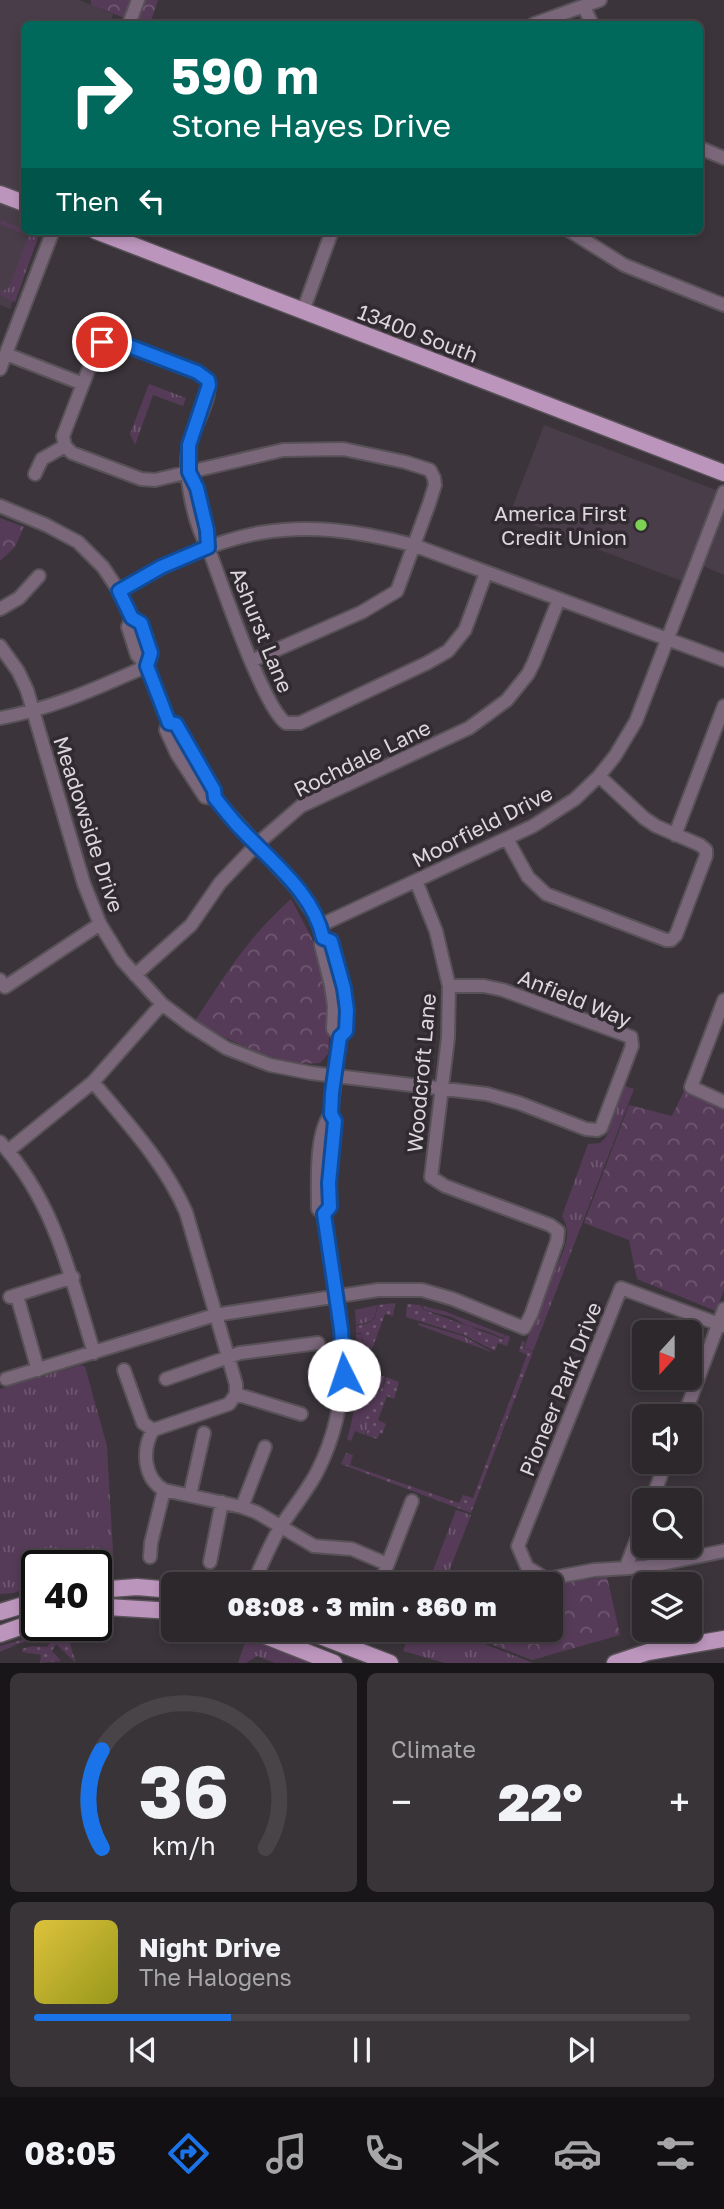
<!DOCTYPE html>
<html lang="en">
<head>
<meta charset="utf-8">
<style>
	:root { --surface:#2c282c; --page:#383438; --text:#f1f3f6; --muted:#a6a6a9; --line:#484448; --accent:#1a73e8 }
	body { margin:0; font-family:"Golos Text",sans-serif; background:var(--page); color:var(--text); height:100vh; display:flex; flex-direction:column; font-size:26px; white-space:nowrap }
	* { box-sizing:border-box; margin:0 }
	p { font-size:23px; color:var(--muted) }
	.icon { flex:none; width:38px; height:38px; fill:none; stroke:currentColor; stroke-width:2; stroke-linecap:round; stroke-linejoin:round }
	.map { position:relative; height:1663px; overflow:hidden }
	.panel { display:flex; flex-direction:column; gap:10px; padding:10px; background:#181618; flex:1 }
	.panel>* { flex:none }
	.top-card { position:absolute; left:21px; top:21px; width:682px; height:214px; border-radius:10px; box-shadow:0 4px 10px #0003,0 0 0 2px var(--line); background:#00695c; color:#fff; overflow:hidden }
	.needle { width:46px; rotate:201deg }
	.fabs { position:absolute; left:632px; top:1320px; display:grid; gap:14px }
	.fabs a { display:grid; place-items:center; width:70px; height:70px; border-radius:10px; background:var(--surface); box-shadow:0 4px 10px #0003,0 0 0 2px var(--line); font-size:35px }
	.speed { position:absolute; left:21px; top:1550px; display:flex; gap:14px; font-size:35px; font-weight:700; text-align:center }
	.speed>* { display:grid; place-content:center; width:91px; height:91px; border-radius:50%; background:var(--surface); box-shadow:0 4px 10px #0003,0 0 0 2px var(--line); line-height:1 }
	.speed .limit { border:4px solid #111; border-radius:10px; background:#fff; color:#111 }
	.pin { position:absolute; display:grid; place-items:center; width:60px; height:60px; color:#fff; margin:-30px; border:4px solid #fff; border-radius:50%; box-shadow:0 2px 7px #0007 }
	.me { position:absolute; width:77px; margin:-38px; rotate:356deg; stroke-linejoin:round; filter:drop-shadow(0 0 5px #0008) }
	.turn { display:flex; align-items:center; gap:24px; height:147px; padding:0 35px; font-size:32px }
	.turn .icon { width:91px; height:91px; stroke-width:2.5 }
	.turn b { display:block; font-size:49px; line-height:60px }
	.then { display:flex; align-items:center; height:66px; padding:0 35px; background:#0003; gap:14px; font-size:26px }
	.big { font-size:52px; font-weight:800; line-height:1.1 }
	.panel .card { flex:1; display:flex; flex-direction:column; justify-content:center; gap:10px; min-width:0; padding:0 24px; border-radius:10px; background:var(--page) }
	.panel .dial { align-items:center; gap:0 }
	.dial svg { height:182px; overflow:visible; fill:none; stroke:var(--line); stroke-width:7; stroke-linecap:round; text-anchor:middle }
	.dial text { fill:var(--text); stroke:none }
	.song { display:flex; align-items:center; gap:21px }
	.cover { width:84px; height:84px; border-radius:10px; background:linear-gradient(135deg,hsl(50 70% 55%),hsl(60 70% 35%)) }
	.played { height:7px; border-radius:4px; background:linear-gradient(90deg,var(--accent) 30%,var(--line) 30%) }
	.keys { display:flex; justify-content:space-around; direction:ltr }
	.heat { display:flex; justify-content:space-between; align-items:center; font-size:38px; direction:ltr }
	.panel .tiles { flex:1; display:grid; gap:10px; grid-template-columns:1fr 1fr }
	.card:last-child { grid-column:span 2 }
	.trip { position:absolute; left:161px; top:1572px; width:402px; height:70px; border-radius:10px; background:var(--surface); box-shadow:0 4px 10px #0003,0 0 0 2px var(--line); font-weight:800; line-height:70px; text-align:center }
	.dock { display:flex; height:112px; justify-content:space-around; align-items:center; background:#121012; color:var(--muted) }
	.dock .icon { width:49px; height:49px }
	.dock .on { color:var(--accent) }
	.dock b { font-size:32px; color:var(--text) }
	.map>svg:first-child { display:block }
</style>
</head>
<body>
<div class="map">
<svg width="724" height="1663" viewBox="0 0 724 1663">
	<defs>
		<pattern id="grass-tufts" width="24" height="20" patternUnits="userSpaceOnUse" patternTransform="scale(1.75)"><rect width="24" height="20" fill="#563b58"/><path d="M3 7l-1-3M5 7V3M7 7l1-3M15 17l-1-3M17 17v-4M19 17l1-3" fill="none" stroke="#6e576f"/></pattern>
		<pattern id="forest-crowns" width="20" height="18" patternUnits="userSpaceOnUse" patternTransform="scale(1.75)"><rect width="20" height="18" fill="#563b58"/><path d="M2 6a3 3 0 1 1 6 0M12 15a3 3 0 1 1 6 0" fill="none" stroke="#6e576f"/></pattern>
		<pattern id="garden-dots" width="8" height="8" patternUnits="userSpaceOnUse" patternTransform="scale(1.75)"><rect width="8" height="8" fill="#563b58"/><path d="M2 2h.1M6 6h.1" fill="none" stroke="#6e576f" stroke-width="1.8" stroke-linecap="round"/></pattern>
	</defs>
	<rect width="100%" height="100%" fill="#3b353b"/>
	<!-- built -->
	<path fill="#483d48" d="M0,0H79L113,14L110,24H24V231H37L10,309L0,305Z
		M544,425L724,493V575L689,560L682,581L509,516Z"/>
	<!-- grass -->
	<path fill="url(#grass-tufts)" d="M0,220L39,235L15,302L0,295V292L9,288L28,236L0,224Z
		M149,384L186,398L183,406L153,395L135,445L130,434Z
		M625,1086L634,1089L533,1351L524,1348L552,1272L554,1273C562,1252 574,1237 562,1216L588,1144L600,1143L606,1137Z
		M377,1305L375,1317L368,1322L356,1325L355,1310Z
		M422,1306L444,1311L505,1335L503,1338L484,1330L468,1326L452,1317L425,1310Z
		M419,1323L463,1336L494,1353L418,1325Z
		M356,1334H361L364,1350L363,1369L385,1377L382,1388C355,1402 366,1404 368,1427L365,1435L355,1431L351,1441L347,1439C358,1404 359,1370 356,1334Z
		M81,1365L85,1367L107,1446L114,1570L96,1572V1566H37V1583L14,1593L0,1594V1389Z
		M456,1510L471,1515L444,1584H428Z
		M411,1629H446L533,1663H445L403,1651Z
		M251,1638L314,1663H275L257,1656L246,1663H238L244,1645Z"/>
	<!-- forest -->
	<path fill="url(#forest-crowns)" d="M91,0H158L150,24H140L91,5Z
		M0,518L24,527L15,547L0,561Z
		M291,899L318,950L325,976L330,1025L328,1054L320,1063C277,1067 231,1041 195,1021C226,974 248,937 291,899Z
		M684,1091L724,1108V1290L716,1311L637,1279L629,1240L584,1223L629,1105L672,1116Z
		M607,1577L620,1635L532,1660L451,1629H551V1584Z"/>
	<!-- garden -->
	<path fill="url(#garden-dots)" d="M395,1303L393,1316L385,1314L369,1357L377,1361L374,1369L364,1366L365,1349L361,1333H356V1326L368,1323L375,1318L378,1305Z
		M407,1304L420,1305L424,1310L503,1339L506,1335L510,1337L507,1346L498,1343L495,1351L464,1335L406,1317Z
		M522,1341L525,1342L523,1348L533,1352L471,1513L341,1464L346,1453L353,1455L350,1465L459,1503L463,1495L473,1498L527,1355L519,1351Z
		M386,1377L399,1382L394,1399L387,1396L378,1420L386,1424L382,1434L380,1433L377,1439L366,1435C371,1422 361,1414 365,1402C368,1394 378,1394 382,1388C385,1385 385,1381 386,1377Z
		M65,1628L76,1663L56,1644L52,1651L61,1661L40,1663L41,1655L22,1652V1649L32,1646L47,1647L50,1642C33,1635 16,1645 0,1652V1646Z"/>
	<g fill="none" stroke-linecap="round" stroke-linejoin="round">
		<defs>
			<path id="minor" d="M584,7L592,24
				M129,24L138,0
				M534,24L600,0
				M700,148L724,158
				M570,231L624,265L724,305
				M303,311L332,231
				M6,354L83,384
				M0,369L53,231
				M65,446L63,436L96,350L105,341L121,343L197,372L208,380C213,395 195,426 190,441C182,468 193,523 208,547C220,579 263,708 286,723H300L427,663L448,651L465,630L486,573
				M65,446L72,453L141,479L155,480L283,450L343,449L405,462L430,470L434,478L435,485L429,504L397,591L362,612L251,661
				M35,474L42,459L65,446
				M0,506L46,525L78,542L103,567L119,591L132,618L141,623L151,653L147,666
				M119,591C227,529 291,513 413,545L724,660
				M0,609L19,598L39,576
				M132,618L128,627L137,655L147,666L169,723L166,730L177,754L205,797L215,798
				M0,646L18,671L27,690L84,884L100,924L122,960L162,1004L190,1025L226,1048L270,1065L311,1073L487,1094L519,1103L586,1129L597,1130L601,1128L632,1046L631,1037L503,990L484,986H449
				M0,718C52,709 99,687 147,666
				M169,723L176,724L214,790L215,798L297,889L321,925L323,938L321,945L331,985L334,1006L333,1029L340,1037
				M675,835L724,706
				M507,839L528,877L546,894L666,940H671L676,935L706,856V850L700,845L656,826L644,818L599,776
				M321,925L533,826L575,799L599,776L615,756L636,721L724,492
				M135,975L191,925L220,883L257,844L301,806L469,728L507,700L528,674L534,662L559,599
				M0,980L5,987L100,924
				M724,1000L691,1087L724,1102
				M93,1082C128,1124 164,1162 186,1212L236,1384V1394L229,1404L153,1430C142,1449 143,1478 164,1490L242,1507L256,1512L314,1546L352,1549L387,1564
				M0,1142C55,1202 71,1278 94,1353
				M8,1151L93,1082L162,1004
				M324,1214L330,1207L329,1183L335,1121L331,1114
				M17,1296L38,1370
				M10,1297L73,1277
				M724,1326L621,1288L518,1546L527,1567L546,1579L594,1570L646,1567L724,1551
				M124,1370L143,1423L153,1430
				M6,1379L215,1315L378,1290H422L453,1299L524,1328L531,1315L557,1241L558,1231L550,1225L445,1186L431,1177L448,1038L449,986L436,931L416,881
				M166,1379L240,1353L318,1343
				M236,1394L301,1414
				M684,1416L724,1309
				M190,1495L204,1433
				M652,1500L666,1461
				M242,1507L265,1447
				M150,1557L151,1543L164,1490
				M210,1562L222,1502
				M626,1567L644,1521
				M253,1584C262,1564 270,1544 281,1526C293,1508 307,1491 317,1472C362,1384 337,1306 324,1214L318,1209C318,1184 315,1132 331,1114L340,1037L346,1031C347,999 340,971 331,941L323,938
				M380,1584L412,1501"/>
			<path id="major" d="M0,194L24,203
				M96,231L724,473
				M96,1590L137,1587L173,1590
				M96,1609L107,1607L173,1611
				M0,1612L37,1601
				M248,1629L334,1663
				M302,1629L390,1663
				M0,1634L37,1621
				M615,1663L648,1652L724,1639"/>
		</defs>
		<!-- minor casing -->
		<use href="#minor" stroke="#585258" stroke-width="16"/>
		<!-- major casing -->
		<use href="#major" stroke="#585258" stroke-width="19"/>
		<!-- minor -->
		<use href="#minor" stroke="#7a677a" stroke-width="12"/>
		<!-- major -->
		<use href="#major" stroke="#bb95bc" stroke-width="16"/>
	</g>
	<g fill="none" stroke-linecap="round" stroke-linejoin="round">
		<defs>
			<path id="route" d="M102,342L110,340L121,343L197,372L208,380L209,385L189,445V472L197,488L207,530L208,547L161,567L119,591L132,618L141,623L151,653L147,666L169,723L176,724L214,790L215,798C224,809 233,821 243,831C272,862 314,894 323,938L331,941L344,988L347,1010L346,1031L340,1037L332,1093L331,1114L335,1121L329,1183L330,1207L324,1214L341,1329L344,1375"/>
		</defs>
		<!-- route casing -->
		<use href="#route" stroke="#114b97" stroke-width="18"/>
		<!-- route -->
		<use href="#route" stroke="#1a73e8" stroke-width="12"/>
	</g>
	<!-- markers -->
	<circle fill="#7cd154" stroke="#312a31" stroke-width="2.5" cx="641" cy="525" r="7"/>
	<g text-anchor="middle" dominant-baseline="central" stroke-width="7" stroke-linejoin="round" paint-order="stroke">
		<!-- street labels -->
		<g font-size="21" fill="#dbd7db" stroke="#312a31">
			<text transform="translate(418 333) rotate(21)">13400 South</text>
			<text transform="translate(262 630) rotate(68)">Ashurst Lane</text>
			<text transform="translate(362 758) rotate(-26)">Rochdale Lane</text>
			<text transform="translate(89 824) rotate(72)">Meadowside Drive</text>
			<text transform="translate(482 826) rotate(-27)">Moorfield Drive</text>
			<text transform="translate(575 998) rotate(22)">Anfield Way</text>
			<text transform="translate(421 1073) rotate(-85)">Woodcroft Lane</text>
			<text transform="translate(560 1389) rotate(-68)">Pioneer Park Drive</text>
		</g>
		<!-- poi labels -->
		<g font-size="21" fill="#dbd7db" stroke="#312a31" text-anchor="end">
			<text x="627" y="513">America First<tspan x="627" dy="24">Credit Union</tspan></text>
		</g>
	</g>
</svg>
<div class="fabs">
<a><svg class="needle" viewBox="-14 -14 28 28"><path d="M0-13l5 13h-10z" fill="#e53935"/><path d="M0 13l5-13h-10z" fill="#a6a6a9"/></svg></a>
<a><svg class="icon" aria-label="sound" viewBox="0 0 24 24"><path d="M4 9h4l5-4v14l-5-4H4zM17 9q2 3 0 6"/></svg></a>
<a><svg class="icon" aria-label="search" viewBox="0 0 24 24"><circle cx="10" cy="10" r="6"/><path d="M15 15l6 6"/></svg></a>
<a><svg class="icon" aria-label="layers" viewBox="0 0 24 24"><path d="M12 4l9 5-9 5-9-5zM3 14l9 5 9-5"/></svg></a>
</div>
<div class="speed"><div class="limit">40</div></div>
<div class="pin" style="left:102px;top:342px;background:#d93025"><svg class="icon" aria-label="arrive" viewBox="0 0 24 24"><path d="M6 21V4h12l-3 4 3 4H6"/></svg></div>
<svg class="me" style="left:344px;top:1375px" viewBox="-20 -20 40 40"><circle r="19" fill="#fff"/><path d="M0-13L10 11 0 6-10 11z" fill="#1a73e8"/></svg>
<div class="trip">08:08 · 3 min · 860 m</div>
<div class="top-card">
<div class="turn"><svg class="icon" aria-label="right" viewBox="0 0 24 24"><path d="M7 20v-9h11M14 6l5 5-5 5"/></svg><div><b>590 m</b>Stone Hayes Drive</div></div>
<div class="then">Then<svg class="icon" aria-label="left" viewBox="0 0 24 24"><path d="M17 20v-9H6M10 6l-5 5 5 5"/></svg></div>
</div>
</div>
<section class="panel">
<div class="tiles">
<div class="card dial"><svg viewBox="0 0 100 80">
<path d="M14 69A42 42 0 1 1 86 69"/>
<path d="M14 69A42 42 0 0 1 14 26" stroke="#1a73e8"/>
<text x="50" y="56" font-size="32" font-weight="700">36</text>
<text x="50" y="72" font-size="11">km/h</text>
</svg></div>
<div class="card"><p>Climate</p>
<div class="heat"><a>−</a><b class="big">22°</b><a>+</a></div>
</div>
<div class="card">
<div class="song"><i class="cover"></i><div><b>Night Drive</b><p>The Halogens</p></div></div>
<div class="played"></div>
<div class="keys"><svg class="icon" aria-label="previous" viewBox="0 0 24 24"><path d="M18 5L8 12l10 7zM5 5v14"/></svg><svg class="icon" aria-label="pause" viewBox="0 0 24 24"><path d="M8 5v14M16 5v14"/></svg><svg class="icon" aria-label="next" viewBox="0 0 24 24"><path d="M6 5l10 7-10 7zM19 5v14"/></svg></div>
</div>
</div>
</section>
<nav class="dock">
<b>08:05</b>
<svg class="icon on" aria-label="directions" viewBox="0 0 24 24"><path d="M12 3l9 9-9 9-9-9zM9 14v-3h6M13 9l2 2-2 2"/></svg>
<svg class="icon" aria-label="music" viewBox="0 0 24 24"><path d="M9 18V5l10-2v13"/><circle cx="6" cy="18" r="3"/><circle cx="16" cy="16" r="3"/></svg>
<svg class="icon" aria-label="phone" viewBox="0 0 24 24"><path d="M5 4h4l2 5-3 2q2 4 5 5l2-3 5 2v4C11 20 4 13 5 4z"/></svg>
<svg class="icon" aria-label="climate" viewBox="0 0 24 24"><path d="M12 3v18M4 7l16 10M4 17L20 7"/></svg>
<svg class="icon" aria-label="car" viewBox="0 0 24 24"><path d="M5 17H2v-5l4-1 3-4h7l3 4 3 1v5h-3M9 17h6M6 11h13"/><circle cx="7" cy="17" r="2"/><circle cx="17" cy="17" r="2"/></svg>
<svg class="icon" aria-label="filters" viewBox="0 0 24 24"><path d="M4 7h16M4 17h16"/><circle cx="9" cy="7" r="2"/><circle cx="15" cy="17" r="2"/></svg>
</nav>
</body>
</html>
